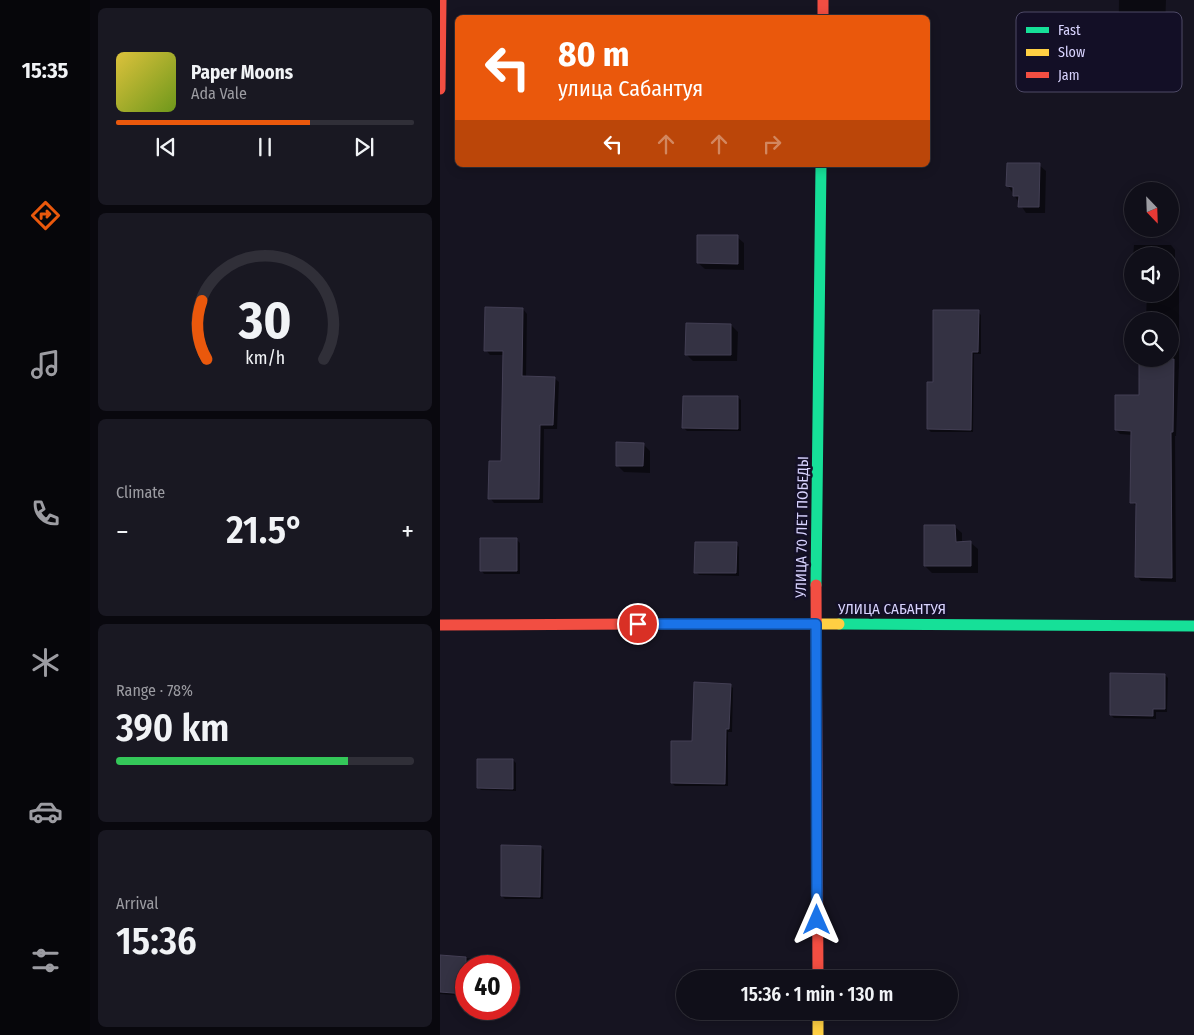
<!DOCTYPE html>
<html lang="en">
<head>
<meta charset="utf-8">
<style>
	:root { --surface:#100f19; --page:#191822; --text:#f1f3f6; --muted:#9c9ca2; --line:#302f38; --accent:#ea580c }
	body { margin:0; font-family:"Fira Sans Condensed",sans-serif; background:var(--page); color:var(--text); height:100vh; display:flex; flex-direction:column; font-size:19px; white-space:nowrap }
	* { box-sizing:border-box; margin:0 }
	p { font-size:16px; color:var(--muted) }
	.icon { flex:none; width:28px; height:28px; fill:none; stroke:currentColor; stroke-width:2; stroke-linecap:round; stroke-linejoin:round }
	.map { position:relative; flex:1; overflow:hidden }
	.panel { display:flex; flex-direction:column; gap:8px; padding:8px; background:#09080e; width:350px }
	.panel>* { flex:none }
	.hud { position:absolute; left:15px; top:15px; width:475px; height:152px; border-radius:8px; box-shadow:0 2px 12px #0003,0 0 0 1px var(--line); background:#ea580c; color:#fff; overflow:hidden }
	.needle { width:32px; rotate:157deg }
	.fabs { position:absolute; left:684px; top:182px; display:grid; gap:10px }
	.fabs a { display:grid; place-items:center; width:55px; height:55px; border-radius:50%; background:var(--surface); box-shadow:0 2px 12px #0003,0 0 0 1px var(--line); font-size:25px }
	.speed { position:absolute; left:15px; top:955px; display:flex; gap:10px; font-size:25px; font-weight:700; text-align:center }
	.speed>* { display:grid; place-content:center; width:65px; height:65px; border-radius:50%; background:var(--surface); box-shadow:0 2px 12px #0003,0 0 0 1px var(--line); line-height:1 }
	.speed .limit { border:8px solid #d22; background:#fff; color:#111 }
	.pin { position:absolute; display:grid; place-items:center; width:42px; height:42px; color:#fff; margin:-21px; border:2px solid #fff; border-radius:50%; box-shadow:0 1px 5px #0007 }
	.me { position:absolute; width:55px; margin:-28px; rotate:0deg; stroke-linejoin:round; filter:drop-shadow(0 0 4px #0008) }
	.turn { display:flex; align-items:center; gap:18px; height:105px; padding:0 20px; font-size:22px }
	.turn .icon { width:65px; height:65px; stroke-width:2.5 }
	.turn b { display:block; font-size:35px; line-height:42px }
	.lanes { display:flex; align-items:center; height:48px; padding:0 20px; background:#0003; justify-content:center; gap:25px; direction:ltr }
	.lanes .off { opacity:.35 }
	.big { font-size:38px; font-weight:600; line-height:1.1 }
	.panel .widget { flex:1; display:flex; flex-direction:column; justify-content:center; gap:8px; min-width:0; padding:0 18px; border-radius:8px; background:var(--page) }
	.panel .dial { align-items:center; gap:0 }
	.dial svg { height:130px; overflow:visible; fill:none; stroke:var(--line); stroke-width:7; stroke-linecap:round; text-anchor:middle }
	.dial text { fill:var(--text); stroke:none }
	.song { display:flex; align-items:center; gap:15px }
	.cover { width:60px; height:60px; border-radius:8px; background:linear-gradient(135deg,hsl(50 70% 55%),hsl(80 70% 35%)) }
	.played { height:5px; border-radius:2px; background:linear-gradient(90deg,var(--accent) 65%,var(--line) 65%) }
	.keys { display:flex; justify-content:space-around; direction:ltr }
	.heat { display:flex; justify-content:space-between; align-items:center; font-size:28px; direction:ltr }
	.charge { height:8px; border-radius:4px; background:linear-gradient(90deg,#34c759 78%,var(--line) 0) }
	.trip { position:absolute; left:236px; top:970px; width:282px; height:50px; border-radius:25px; background:var(--surface); box-shadow:0 2px 12px #0003,0 0 0 1px var(--line); font-weight:600; line-height:50px; text-align:center }
	main { display:flex; flex:1; min-height:0 }
	.tab-bar { display:flex; flex-direction:column; width:90px; justify-content:space-around; align-items:center; background:#06060a; color:var(--muted) }
	.tab-bar .icon { width:35px; height:35px }
	.tab-bar .selected { color:var(--accent) }
	.tab-bar b { font-size:22px; color:var(--text) }
	.map>svg:first-child { display:block }
</style>
</head>
<body>
<main>
<nav class="tab-bar">
<b>15:35</b>
<svg class="icon selected" aria-label="directions" viewBox="0 0 24 24"><path d="M12 3l9 9-9 9-9-9zM9 14v-3h6M13 9l2 2-2 2"/></svg>
<svg class="icon" aria-label="music" viewBox="0 0 24 24"><path d="M9 18V5l10-2v13"/><circle cx="6" cy="18" r="3"/><circle cx="16" cy="16" r="3"/></svg>
<svg class="icon" aria-label="phone" viewBox="0 0 24 24"><path d="M5 4h4l2 5-3 2q2 4 5 5l2-3 5 2v4C11 20 4 13 5 4z"/></svg>
<svg class="icon" aria-label="climate" viewBox="0 0 24 24"><path d="M12 3v18M4 7l16 10M4 17L20 7"/></svg>
<svg class="icon" aria-label="car" viewBox="0 0 24 24"><path d="M5 17H2v-5l4-1 3-4h7l3 4 3 1v5h-3M9 17h6M6 11h13"/><circle cx="7" cy="17" r="2"/><circle cx="17" cy="17" r="2"/></svg>
<svg class="icon" aria-label="filters" viewBox="0 0 24 24"><path d="M4 7h16M4 17h16"/><circle cx="9" cy="7" r="2"/><circle cx="15" cy="17" r="2"/></svg>
</nav>
<section class="panel">
<div class="widget">
<div class="song"><i class="cover"></i><div><b>Paper Moons</b><p>Ada Vale</p></div></div>
<div class="played"></div>
<div class="keys"><svg class="icon" aria-label="previous" viewBox="0 0 24 24"><path d="M18 5L8 12l10 7zM5 5v14"/></svg><svg class="icon" aria-label="pause" viewBox="0 0 24 24"><path d="M8 5v14M16 5v14"/></svg><svg class="icon" aria-label="next" viewBox="0 0 24 24"><path d="M6 5l10 7-10 7zM19 5v14"/></svg></div>
</div>
<div class="widget dial"><svg viewBox="0 0 100 80">
<path d="M14 69A42 42 0 1 1 86 69"/>
<path d="M14 69A42 42 0 0 1 11 33" stroke="#ea580c"/>
<text x="50" y="56" font-size="32" font-weight="700">30</text>
<text x="50" y="72" font-size="11">km/h</text>
</svg></div>
<div class="widget"><p>Climate</p>
<div class="heat"><a>−</a><b class="big">21.5°</b><a>+</a></div>
</div>
<div class="widget"><p>Range · 78%</p><b class="big">390 km</b><div class="charge"></div></div>
<div class="widget"><p>Arrival</p><b class="big">15:36</b></div>
</section>
<div class="map">
<svg width="754" height="1035" viewBox="0 0 754 1035">
	<rect width="100%" height="100%" fill="#161421"/>
	<!-- shadow -->
	<path fill="#0007" d="M679,0H726L725,30H733L736,33V66L681,65L678,62Z
		M113,14L161,15L164,18H113Z
		M599,165L606,171L605,213H586L568,186Z
		M297,237L304,243V270L265,269L258,263Z
		M694,245H731L735,250V273L739,278V366L736,436H735L736,582L701,581L697,576L696,506L692,502V435L680,434L676,430L700,396V359H730V321H700V317H706L707,294H730V256H693Z
		M83,309L87,314L86,377L114,378L119,382L117,429H104L103,503H54L50,498L62,462L64,355H50L46,350Z
		M538,312L541,315V354H534L533,432H491L488,429L494,383Z
		M291,325L298,332L297,361H253L246,354Z
		M298,397L301,400V431H247L244,428Z
		M203,444L210,451V473L184,472L177,465Z
		M515,527L522,533V543H531L538,549V573H492L485,566Z
		M77,540L80,543V574H44L41,570Z
		M296,544L299,547V576L259,575L256,572Z
		M725,675L728,678L727,712H716V719L674,718L671,715Z
		M290,685L293,688L292,732H288V786H235L232,783L254,742Z
		M73,760L76,763V791L41,790L38,787Z
		M101,847L104,850L103,899H65L62,896Z
		M0,956L37,959L40,962V966H26V996L0,994Z"/>
	<!-- building -->
	<path fill="#343243" stroke="#433f54" d="M567,163H600L599,207H578L579,196H573V187L566,186Z
		M257,235H298V264L257,263Z
		M45,307L83,308L82,376L115,377L113,425H100L99,499H48L49,461H61L63,351H44Z
		M493,310H539L538,352H532L531,430L487,429V382H493Z
		M246,323L291,324V355H245Z
		M699,359H734L733,432H731L732,578L695,577L696,503H690L691,431L675,430V395H699Z
		M243,396H298V429L242,428Z
		M176,442L204,443L203,466H176Z
		M484,525H515L516,542L531,541V566H484Z
		M40,538H77V571H40Z
		M255,542H297L296,573H254Z
		M670,673L725,674V709H713V716L670,715Z
		M254,682L291,684L289,729H286L285,784L231,783V741H252Z
		M37,759H73V789L37,788Z
		M61,845L101,846L100,897L61,896Z
		M0,955L26,957V994L0,992Z"/>
	<g fill="none" stroke-linecap="round" stroke-linejoin="round">
		<!-- fast -->
		<path stroke="#16e098" stroke-width="11" d="M376,585L381,165
			M399,624L754,626"/>
		<!-- slow -->
		<path stroke="#ffcf43" stroke-width="11" d="M197,624H399
			M378,1011V1035"/>
		<!-- jam -->
		<path stroke="#f24e42" stroke-width="11" d="M383,0V18
			M0,89L1,0
			M376,585L378,979
			M0,625L197,624"/>
	</g>
	<g fill="none" stroke-linecap="round" stroke-linejoin="round">
		<defs>
			<path id="route" d="M198,624H376L377,920"/>
		</defs>
		<!-- route casing -->
		<use href="#route" stroke="#114b97" stroke-width="12"/>
		<!-- route -->
		<use href="#route" stroke="#1a73e8" stroke-width="9"/>
	</g>
	<g text-anchor="middle" dominant-baseline="central" stroke-width="5" stroke-linejoin="round" paint-order="stroke">
		<!-- street labels -->
		<g font-size="15" fill="#d9d4ff" stroke="#130f26">
			<text transform="translate(362 527) rotate(-89)">УЛИЦА 70 ЛЕТ ПОБЕДЫ</text>
			<text x="452" y="609">УЛИЦА САБАНТУЯ</text>
		</g>
	</g>
	<!-- legend -->
	<rect x="576" y="12" width="166" height="80" rx="8" fill="#130f26" stroke="#4e4a67" stroke-width="1"/>
	<rect x="586" y="27" width="23" height="6" fill="#16e098"/>
	<rect x="586" y="49" width="23" height="7" fill="#ffcf43"/>
	<rect x="586" y="72" width="23" height="6" fill="#f24e42"/>
	<g font-size="14" fill="#d9d4ff">
		<text x="618" y="35">Fast</text>
		<text x="618" y="57">Slow</text>
		<text x="618" y="80">Jam</text>
	</g>
</svg>
<div class="fabs">
<a><svg class="needle" viewBox="-14 -14 28 28"><path d="M0-13l5 13h-10z" fill="#e53935"/><path d="M0 13l5-13h-10z" fill="#9c9ca2"/></svg></a>
<a><svg class="icon" aria-label="sound" viewBox="0 0 24 24"><path d="M4 9h4l5-4v14l-5-4H4zM17 9q2 3 0 6"/></svg></a>
<a><svg class="icon" aria-label="search" viewBox="0 0 24 24"><circle cx="10" cy="10" r="6"/><path d="M15 15l6 6"/></svg></a>
</div>
<div class="speed"><div class="limit">40</div></div>
<div class="pin" style="left:198px;top:624px;background:#d93025"><svg class="icon" aria-label="arrive" viewBox="0 0 24 24"><path d="M6 21V4h12l-3 4 3 4H6"/></svg></div>
<svg class="me" style="left:377px;top:920px" viewBox="-20 -20 40 40"><path d="M0-17L14 15 0 8-14 15z" fill="#1a73e8" stroke="#fff" stroke-width="4"/></svg>
<div class="trip">15:36 · 1 min · 130 m</div>
<div class="hud">
<div class="turn"><svg class="icon" aria-label="left" viewBox="0 0 24 24"><path d="M17 20v-9H6M10 6l-5 5 5 5"/></svg><div><b>80 m</b>улица Сабантуя</div></div>
<div class="lanes"><svg class="icon" aria-label="left" viewBox="0 0 24 24"><path d="M17 20v-9H6M10 6l-5 5 5 5"/></svg><svg class="icon off" aria-label="ahead" viewBox="0 0 24 24"><path d="M12 20V5M6 11l6-6 6 6"/></svg><svg class="icon off" aria-label="ahead" viewBox="0 0 24 24"><path d="M12 20V5M6 11l6-6 6 6"/></svg><svg class="icon off" aria-label="right" viewBox="0 0 24 24"><path d="M7 20v-9h11M14 6l5 5-5 5"/></svg></div>
</div>
</div>
</main>
</body>
</html>
